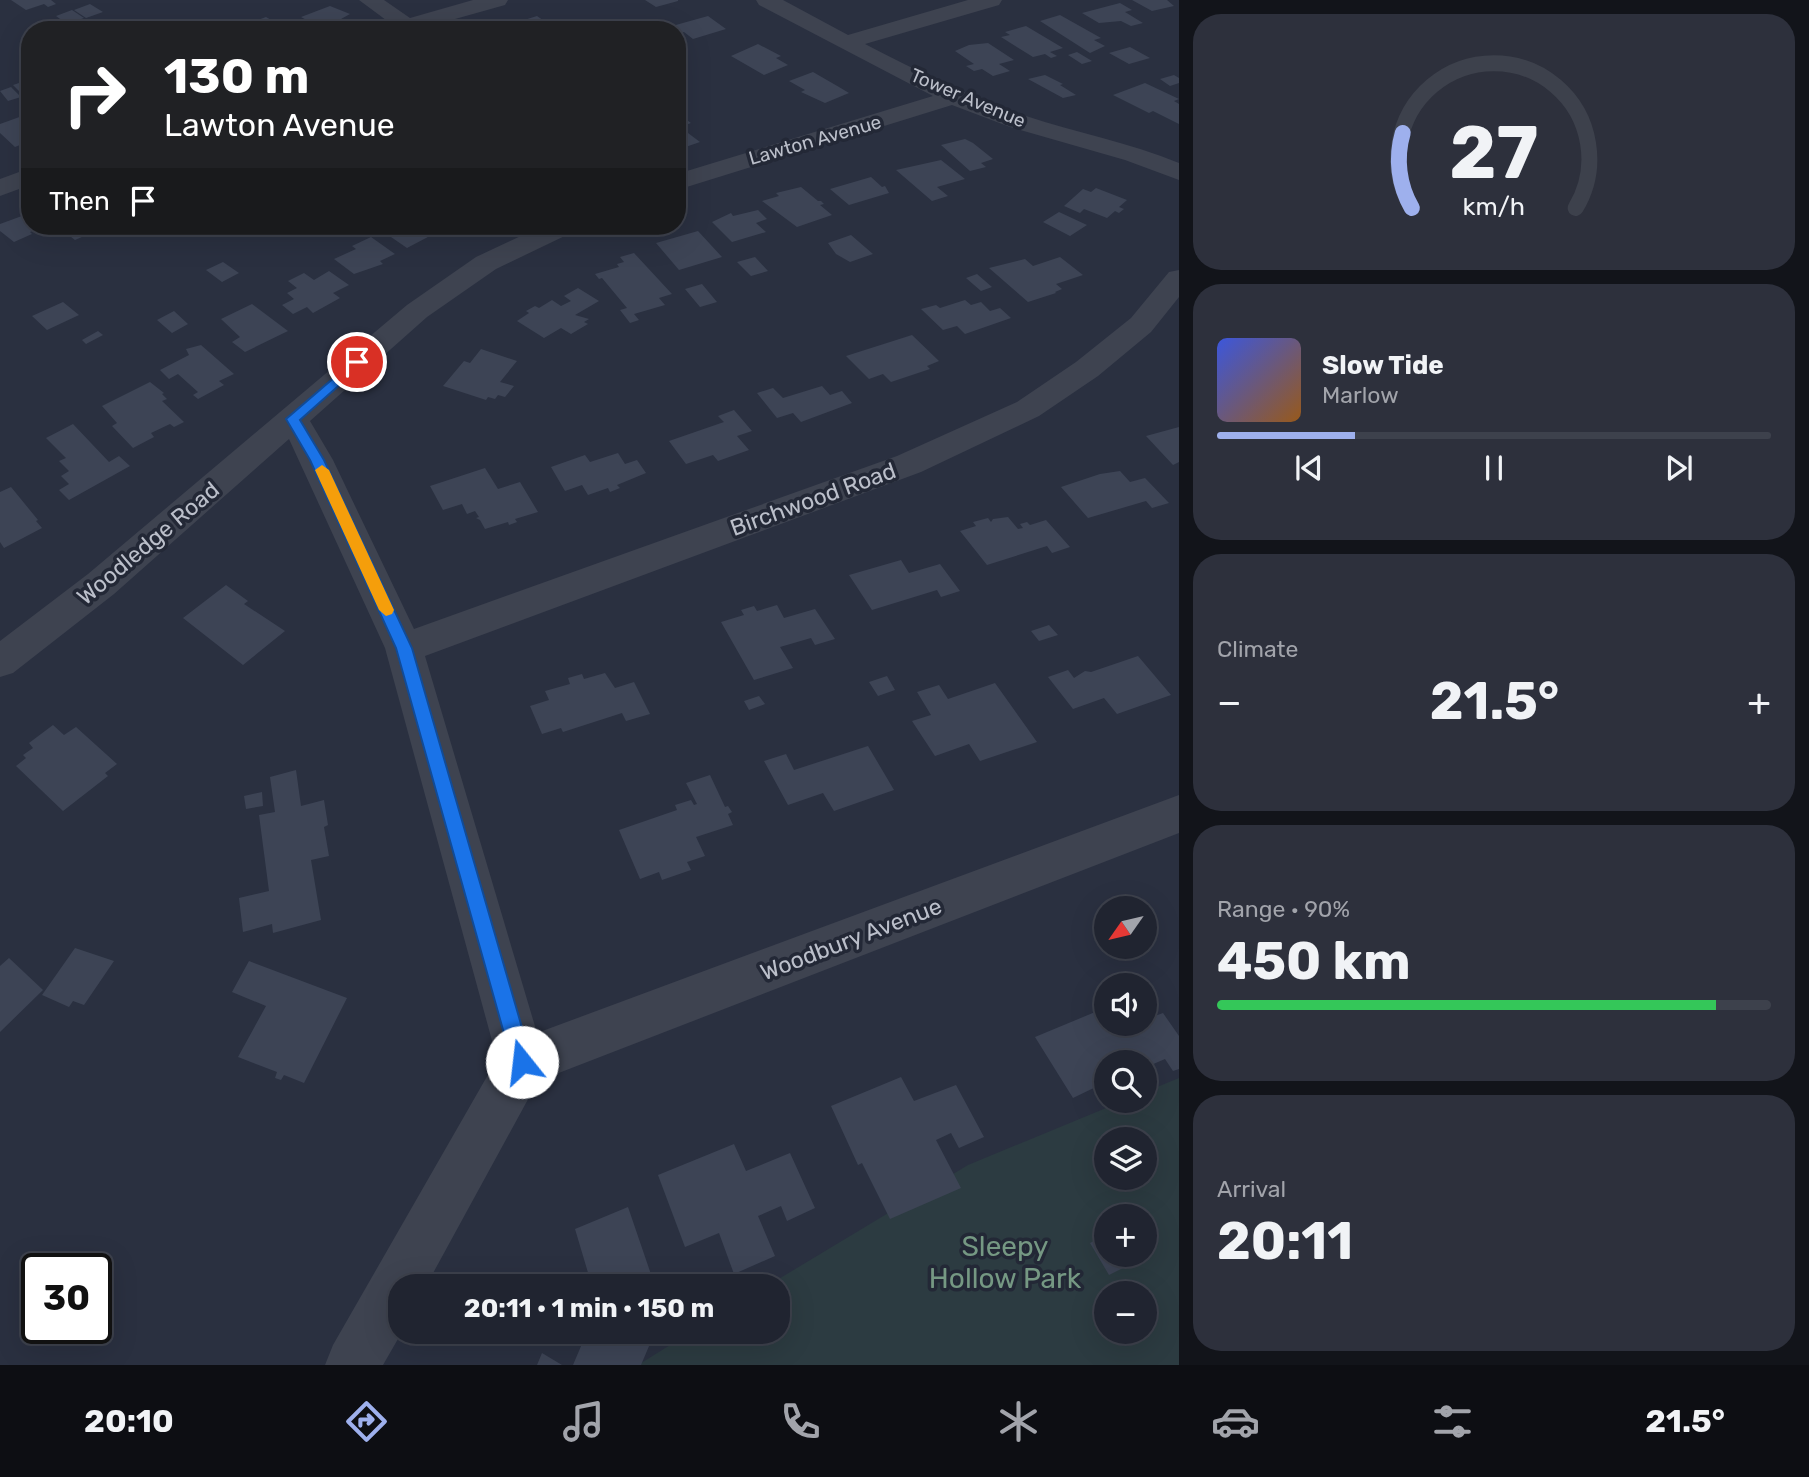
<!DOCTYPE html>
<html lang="en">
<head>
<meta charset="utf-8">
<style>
	:root { --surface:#202430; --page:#2d303c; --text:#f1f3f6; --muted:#a2a4ab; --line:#3d414c; --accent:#9eb0ed }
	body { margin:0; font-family:Rubik,sans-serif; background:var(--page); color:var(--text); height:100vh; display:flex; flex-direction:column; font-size:26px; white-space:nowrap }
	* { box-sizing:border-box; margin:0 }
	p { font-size:23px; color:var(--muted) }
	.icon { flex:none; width:38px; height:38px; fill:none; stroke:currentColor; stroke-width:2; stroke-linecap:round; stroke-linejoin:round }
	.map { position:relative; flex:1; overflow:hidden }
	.drawer { display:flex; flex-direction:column; gap:14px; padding:14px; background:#12141a; width:630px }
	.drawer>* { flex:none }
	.hud { position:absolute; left:21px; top:21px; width:665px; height:214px; border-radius:28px; box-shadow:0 7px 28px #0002,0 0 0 2px var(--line); background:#202124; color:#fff; overflow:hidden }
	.needle { width:46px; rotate:236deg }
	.buttons { position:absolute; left:1094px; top:896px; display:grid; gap:14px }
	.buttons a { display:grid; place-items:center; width:63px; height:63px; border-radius:50%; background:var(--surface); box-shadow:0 7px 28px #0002,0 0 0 2px var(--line); font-size:35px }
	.speed { position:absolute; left:21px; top:1253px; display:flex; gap:14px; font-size:35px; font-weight:700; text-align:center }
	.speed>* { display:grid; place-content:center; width:91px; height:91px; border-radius:50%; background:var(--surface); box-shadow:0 7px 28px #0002,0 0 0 2px var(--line); line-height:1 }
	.speed .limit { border:4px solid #111; border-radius:10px; background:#fff; color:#111 }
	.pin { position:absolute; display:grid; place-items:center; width:60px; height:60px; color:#fff; margin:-30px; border:4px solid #fff; border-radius:50%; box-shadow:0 2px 7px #0007 }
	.me { position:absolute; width:77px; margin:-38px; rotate:344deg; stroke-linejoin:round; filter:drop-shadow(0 0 5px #0008) }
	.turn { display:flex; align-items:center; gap:24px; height:147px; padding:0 28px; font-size:32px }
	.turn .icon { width:91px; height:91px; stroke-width:2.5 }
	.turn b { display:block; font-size:49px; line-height:60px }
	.then { display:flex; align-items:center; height:66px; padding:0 28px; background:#0003; gap:14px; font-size:26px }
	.big { font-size:52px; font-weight:700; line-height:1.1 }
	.drawer .widget { flex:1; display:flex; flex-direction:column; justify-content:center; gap:10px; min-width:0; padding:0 24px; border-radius:28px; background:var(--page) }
	.drawer .dial { align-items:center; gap:0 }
	.dial svg { height:182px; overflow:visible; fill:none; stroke:var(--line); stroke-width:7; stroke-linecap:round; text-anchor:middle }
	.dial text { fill:var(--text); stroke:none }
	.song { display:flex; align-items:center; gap:21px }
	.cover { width:84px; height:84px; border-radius:10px; background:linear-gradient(135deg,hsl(230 70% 55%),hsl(30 70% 35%)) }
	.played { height:7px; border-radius:4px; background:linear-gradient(90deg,var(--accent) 25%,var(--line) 25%) }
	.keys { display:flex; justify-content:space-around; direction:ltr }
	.heat { display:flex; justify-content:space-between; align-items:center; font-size:38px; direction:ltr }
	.charge { height:10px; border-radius:5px; background:linear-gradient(90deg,#34c759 90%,var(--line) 0) }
	.trip { position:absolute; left:388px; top:1274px; width:402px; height:70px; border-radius:28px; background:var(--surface); box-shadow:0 7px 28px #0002,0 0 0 2px var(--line); font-weight:700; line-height:70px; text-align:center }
	.menu { display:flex; height:112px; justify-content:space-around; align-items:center; background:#0d0e13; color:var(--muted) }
	.menu .icon { width:49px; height:49px }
	.menu .active { color:var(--accent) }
	.menu b { font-size:32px; color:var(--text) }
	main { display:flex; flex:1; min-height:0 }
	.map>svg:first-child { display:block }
</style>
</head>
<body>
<main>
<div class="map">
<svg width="1179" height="1365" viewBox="0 0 1179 1365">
	<rect width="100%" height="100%" fill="#2a3040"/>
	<!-- green -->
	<path fill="#2c3b41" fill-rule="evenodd" d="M1179,1078V1365H638L691,1332H779V1286H767L968,1165L1123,1101H1144L1145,1092ZM1106,1139H1144V1178H1106ZM1106,1216H1144V1255H1106ZM1106,1293H1144V1332H1106Z"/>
	<!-- building -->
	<path fill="#3d4455" d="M11,0H51L56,4L48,7L44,4L26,10Z
		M645,0H678V1L656,7Z
		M1132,0H1167L1174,6L1152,11Z
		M1120,3L1132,10L1125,12L1143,23L1131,26L1121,21L1099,23L1082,13Z
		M90,4L103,12L86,18L74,10Z
		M330,6L350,14L323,29L301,17Z
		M72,10L84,18L67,24L56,16Z
		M1060,15L1101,38L1094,40L1105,46L1090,53L1040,21Z
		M537,16L547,23L558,19L571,28H498Z
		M708,16L726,29L693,39L684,32L677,34V30L665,28Z
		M266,17L283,27L288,25L296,30H249L242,26Z
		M1026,26L1063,48L1050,52L1057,56L1051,58L1045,54L1033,57L1001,37L1010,35L1005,32Z
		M988,43L1014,60L999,64L1010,71L993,76L982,69L974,71L966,66L974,64L955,51L969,45Z
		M758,44L781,56L776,58L788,65L764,75L731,56Z
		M1130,47L1150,58L1129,64L1109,53Z
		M1077,52L1092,61L1082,64L1068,55Z
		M813,72L839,87L849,93L825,103L801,92L805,90L789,81Z
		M1045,75L1063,84L1060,85L1076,95L1063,98L1028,79Z
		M1174,75L1179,78V83L1170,86L1160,79Z
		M25,81L30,86V92L22,94L13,85Z
		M1145,83L1179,99L1174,101L1179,104V124L1153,111L1149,113L1113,95Z
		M11,87L21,97L8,101L0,91Z
		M677,113L691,123L680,127L700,142L677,150Z
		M25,115L30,119V141L15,147L0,133V124Z
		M965,139L973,143L993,159L981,163L986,167L970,171L941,145Z
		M941,160L965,179L937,187L948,196L932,201L896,170Z
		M871,177L882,187L885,186L889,193L849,205L830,189Z
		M801,187L818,201H821L824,204L820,205L832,215L797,227L762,201L779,196L776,193Z
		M1096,188L1127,200L1119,207L1124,209L1119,213L1115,211L1107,218L1084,209L1080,213L1064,206L1083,189L1091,192Z
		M758,210L767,219L756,223L766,232L732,242L712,222L731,213L733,216Z
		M1059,212L1087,225L1070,236L1043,222Z
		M30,213V226H44L30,232L32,234L14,242L0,231V224Z
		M69,226H83L91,233L75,240L62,230Z
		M396,226H442L445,228L407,248L391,237L397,234L390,229Z
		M698,231L722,257L679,270L656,243Z
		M851,235L873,254L850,262L836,254L828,243Z
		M371,237L395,254L380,261L383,264L354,274L334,259L356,249L352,246Z
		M634,253L672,294L659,298L665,305L634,314L639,320L630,323L620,310L627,308L602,278L599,279L595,274L619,267L617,264L624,262L620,257Z
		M755,257L768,271L751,276L737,262Z
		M1060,257L1083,275L1056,284L1062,289L1055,292L1056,293L1028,302L989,268L1025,259L1033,266Z
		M223,262L239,273L222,282L206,270Z
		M329,271L349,285L333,293L340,298L313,313L307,307L293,314L282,305L294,299L287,293L297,288L288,281L304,273L314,280Z
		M977,274L992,287L981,291L966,278Z
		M702,284L717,302L700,307L685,289Z
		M578,288L599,301L575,315L589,319L584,322L588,324L571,334L561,328L544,338L517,321L529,313L526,311L535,306L539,308L552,300L561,306L571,301L564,296Z
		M965,300L971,305L981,302L990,311L1000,308L1011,318L965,334L957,326L943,330L921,309L936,305L940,308Z
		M63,302L79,315L47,330L32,316Z
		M252,304L288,331L245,352L232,342L240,337L221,319Z
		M174,311L188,324L172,333L157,320Z
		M98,331L103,335L86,344L82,340Z
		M912,335L939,361L927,366L930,369L891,382L883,374L869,379L846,356Z
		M201,345L234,374L219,381L224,385L198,399L193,395L198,392L178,374L169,379L160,370L189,355L186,349Z
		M481,349L517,361L500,382L514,386L505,397L498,395L495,399L488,397L486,400L443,386L464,361L470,363Z
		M150,382L164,393L162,394L167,399L162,401L184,422L174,427L170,424L151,433L154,437L133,448L112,426L117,423L102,406Z
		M822,386L830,395L842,391L852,403L801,422L793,413L777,418L757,393L773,388L783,398Z
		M734,410L752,431L737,436L749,450L718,461L713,455L686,464L669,441L724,422L718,416Z
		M73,424L109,462L119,456L130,466L69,500L59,490L69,484L61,476L69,471L59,461L66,458L46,438Z
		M1179,427V462L1173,465L1146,436Z
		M618,453L625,464L637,460L646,473L617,485L620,488L610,492L608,488L588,495L582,485L565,491L551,467L585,455L590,462Z
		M485,468L498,489L520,482L538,512L515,519L517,522L509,525L508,522L485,529L480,520L476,518L479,517L475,511L467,514L462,504L443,510L430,486Z
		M1120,471L1130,482L1145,478L1169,503L1152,508L1146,501L1088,518L1061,487L1100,474Z
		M11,487L38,520L36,521L42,528L4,548L0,542V492Z
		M1008,517L1018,529L1023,528L1020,524L1027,522L1030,525L1046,520L1070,547L1052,553L1047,546L987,565L960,531L976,526L973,522L988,518L991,522L993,519Z
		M901,560L909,573L940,564L960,591L941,597L937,590L872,610L849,575Z
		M226,585L248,601L244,604L285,631L243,665L183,618Z
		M777,605L784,618L815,609L835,639L815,645L811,638L780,647L793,668L754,680L721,622L744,615L741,610L754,606L757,611Z
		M1049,625L1058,635L1039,641L1031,631Z
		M1138,656L1171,695L1117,714L1104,698L1073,709L1048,677L1068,670L1074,678L1085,671L1091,672Z
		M605,673L615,688L634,682L650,714L626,721L622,713L563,732L561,728L542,734L530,706L549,700L545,691L570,684L568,678L582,674L584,679Z
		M887,676L895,690L878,696L869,682Z
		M995,683L1037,742L980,761L969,744L935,756L912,721L931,715L917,692L939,685L948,699Z
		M759,696L765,704L749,710L744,701Z
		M53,725L64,735L76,727L117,764L105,773L108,776L63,811L16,766L26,758L23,755L33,748L29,743Z
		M868,746L894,790L834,811L823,793L788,805L764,761L786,754L794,770Z
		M296,770L301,806L324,800L328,825L324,827L329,856L311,860L321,920L273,933L272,924L243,932L239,898L269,891L259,815L275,812L270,777Z
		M710,775L725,807L728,806L732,812L728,814L733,825L696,837L705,856L687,862L691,870L662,880L659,872L640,879L619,830L677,810L675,805L691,800L694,805L697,804L686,783Z
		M262,792L263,806L246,809L244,796Z
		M75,948L114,961L84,1005L73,1001L69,1007L42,995Z
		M9,958L43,990L0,1032V966Z
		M249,961L347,998L304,1083L284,1075L281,1080L275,1078L277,1072L238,1057L266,1006L232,992Z
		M1100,1010L1106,1024H1110L1116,1033L1137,1024H1144V1020L1163,1013L1179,1036V1069L1173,1071L1165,1059L1144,1068V1062H1106V1088L1104,1083L1073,1098L1035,1037Z
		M901,1077L914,1101L956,1085L984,1137L959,1148L951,1133L936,1140L961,1188L890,1219L862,1163L858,1165L831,1106Z
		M734,1144L746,1171L790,1153L815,1208L787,1221L781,1206L758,1216L775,1256L734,1274L719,1233L685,1247L658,1175Z
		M628,1207L655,1286H592L575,1229Z
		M1106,1235V1255H1123L1129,1265L1109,1275L1090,1243Z
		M713,1275L717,1286H692L691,1284Z
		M587,1332H655L641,1365H573Z
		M542,1353L562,1365H537Z"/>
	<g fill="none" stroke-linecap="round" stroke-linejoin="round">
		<!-- minor -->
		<path fill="#3e4350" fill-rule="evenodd" d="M359,0H384L410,18L473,0H508L505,5L423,28L425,30H380L390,23Z
			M756,0H783L848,35L968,0H1002L999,5L865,44C918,71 970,98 1026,116C1076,133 1129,142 1179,163V180L1125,160L1010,127L952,105L677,190V174L933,96L759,5Z
			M30,168V185L0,196V179Z
			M542,226H576L573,232L496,269L427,317L310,421L333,460L414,629L897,456L1017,402L1076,362L1131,318L1169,272L1179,270V297L1151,332L1098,376L1039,416L921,472L425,656L537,1033L1179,795V833L538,1081L426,1286H401L402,1332L383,1365H325L333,1345L497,1059L385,648L289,439L114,594L13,673L0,677V641L88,574L407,305L476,257Z"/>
	</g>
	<!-- route -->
	<path fill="#1a73e8" stroke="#114b97" stroke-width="2" d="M357,358L364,362L362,365L300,420L324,460L412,648L532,1062L529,1069L522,1071L515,1069L512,1062L396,648L310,460L286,419Z"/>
	<!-- slow -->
	<path fill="#f59e0b" d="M322,465L329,470L394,610L392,614L386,616L379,610L315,470Z"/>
	<g text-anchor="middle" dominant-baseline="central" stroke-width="7" stroke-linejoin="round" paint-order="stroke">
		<!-- far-street labels -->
		<g font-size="19" fill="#bbbfca" stroke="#232836">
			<text transform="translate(968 98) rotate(23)">Tower Avenue</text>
			<text transform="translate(815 140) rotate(-16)">Lawton Avenue</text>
		</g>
		<!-- street labels -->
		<g font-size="23" fill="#bbbfca" stroke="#232836">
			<text transform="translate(813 499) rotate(-20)">Birchwood Road</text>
			<text transform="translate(148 543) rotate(-40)">Woodledge Road</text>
			<text transform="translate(851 939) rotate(-21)">Woodbury Avenue</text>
		</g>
		<!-- near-park labels -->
		<g font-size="28" fill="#759883" stroke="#232836">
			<text x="1005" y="1246">Sleepy<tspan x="1005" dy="32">Hollow Park</tspan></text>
		</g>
	</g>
</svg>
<div class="buttons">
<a><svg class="needle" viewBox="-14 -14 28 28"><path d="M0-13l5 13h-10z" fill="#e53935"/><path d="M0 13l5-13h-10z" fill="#a2a4ab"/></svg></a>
<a><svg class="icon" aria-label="sound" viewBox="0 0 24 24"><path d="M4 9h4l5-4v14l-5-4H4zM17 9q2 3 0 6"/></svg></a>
<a><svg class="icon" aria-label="search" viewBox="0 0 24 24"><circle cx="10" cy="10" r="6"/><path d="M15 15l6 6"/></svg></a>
<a><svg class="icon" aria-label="layers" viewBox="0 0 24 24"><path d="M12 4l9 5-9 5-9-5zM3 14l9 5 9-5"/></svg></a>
<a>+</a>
<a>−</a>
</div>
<div class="speed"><div class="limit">30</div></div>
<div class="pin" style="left:357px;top:362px;background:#d93025"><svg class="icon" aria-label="arrive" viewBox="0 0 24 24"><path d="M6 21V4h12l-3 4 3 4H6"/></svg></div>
<svg class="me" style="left:522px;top:1062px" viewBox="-20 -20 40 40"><circle r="19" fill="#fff"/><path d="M0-13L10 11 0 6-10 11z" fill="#1a73e8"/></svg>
<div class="trip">20:11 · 1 min · 150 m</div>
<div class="hud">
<div class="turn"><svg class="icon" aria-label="right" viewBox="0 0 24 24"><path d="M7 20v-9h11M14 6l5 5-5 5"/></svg><div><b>130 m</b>Lawton Avenue</div></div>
<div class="then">Then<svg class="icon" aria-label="arrive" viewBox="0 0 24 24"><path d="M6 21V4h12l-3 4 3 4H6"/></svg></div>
</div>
</div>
<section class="drawer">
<div class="widget dial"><svg viewBox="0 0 100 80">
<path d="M14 69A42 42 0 1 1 86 69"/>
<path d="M14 69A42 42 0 0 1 10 36" stroke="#9eb0ed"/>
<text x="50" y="56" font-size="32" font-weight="700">27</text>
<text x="50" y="72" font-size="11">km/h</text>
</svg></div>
<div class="widget">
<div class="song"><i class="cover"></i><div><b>Slow Tide</b><p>Marlow</p></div></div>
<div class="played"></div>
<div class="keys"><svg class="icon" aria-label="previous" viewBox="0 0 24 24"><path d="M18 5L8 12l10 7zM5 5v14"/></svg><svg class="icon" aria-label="pause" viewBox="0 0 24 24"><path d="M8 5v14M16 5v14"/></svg><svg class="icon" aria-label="next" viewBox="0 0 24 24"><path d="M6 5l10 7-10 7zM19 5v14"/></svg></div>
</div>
<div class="widget"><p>Climate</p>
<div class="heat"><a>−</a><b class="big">21.5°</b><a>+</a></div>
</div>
<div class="widget"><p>Range · 90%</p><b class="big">450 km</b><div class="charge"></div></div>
<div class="widget"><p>Arrival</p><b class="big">20:11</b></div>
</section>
</main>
<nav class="menu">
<b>20:10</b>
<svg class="icon active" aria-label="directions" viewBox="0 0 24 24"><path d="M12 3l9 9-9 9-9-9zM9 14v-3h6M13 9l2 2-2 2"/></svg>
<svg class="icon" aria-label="music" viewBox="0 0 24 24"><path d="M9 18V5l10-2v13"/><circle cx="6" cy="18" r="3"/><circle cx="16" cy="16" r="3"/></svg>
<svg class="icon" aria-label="phone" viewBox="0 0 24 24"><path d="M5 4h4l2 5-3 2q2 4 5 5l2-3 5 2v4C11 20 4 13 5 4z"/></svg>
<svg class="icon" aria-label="climate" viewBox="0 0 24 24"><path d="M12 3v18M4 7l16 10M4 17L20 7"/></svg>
<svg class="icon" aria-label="car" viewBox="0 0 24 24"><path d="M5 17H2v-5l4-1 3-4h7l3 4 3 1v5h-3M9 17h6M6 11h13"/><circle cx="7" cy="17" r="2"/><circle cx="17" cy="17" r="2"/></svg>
<svg class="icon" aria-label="filters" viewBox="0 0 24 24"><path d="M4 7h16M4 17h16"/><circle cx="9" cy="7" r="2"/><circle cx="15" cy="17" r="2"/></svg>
<b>21.5°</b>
</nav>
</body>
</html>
